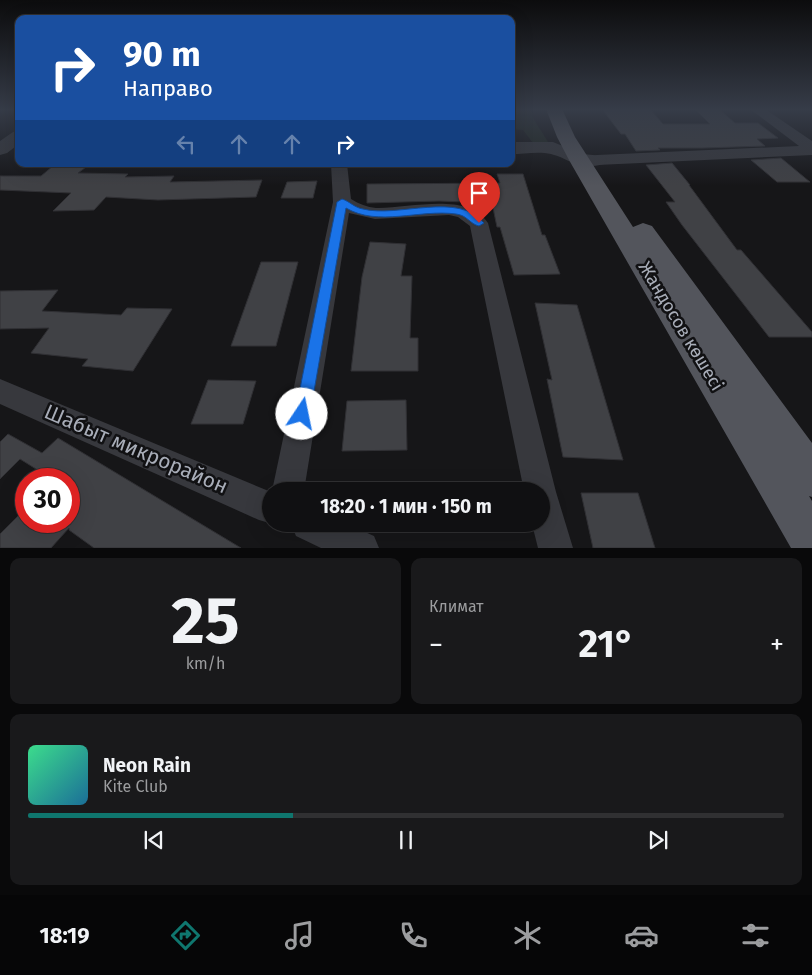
<!DOCTYPE html>
<html lang="ru">
<head>
<meta charset="utf-8">
<style>
	:root { --surface:#101012; --page:#19191b; --text:#f1f3f6; --muted:#9c9d9f; --line:#303032; --accent:#0f766e }
	body { margin:0; font-family:"Fira Sans",sans-serif; background:var(--page); color:var(--text); height:100vh; display:flex; flex-direction:column; font-size:19px; white-space:nowrap }
	* { box-sizing:border-box; margin:0 }
	p { font-size:16px; color:var(--muted) }
	.icon { flex:none; width:28px; height:28px; fill:none; stroke:currentColor; stroke-width:2; stroke-linecap:round; stroke-linejoin:round }
	.map { position:relative; height:548px; overflow:hidden }
	.drawer { display:flex; flex-direction:column; gap:10px; padding:10px; background:#09090a; flex:1 }
	.drawer>* { flex:none }
	.top-card { position:absolute; left:15px; top:15px; width:500px; height:152px; border-radius:10px; box-shadow:0 5px 20px #0002,0 0 0 1px var(--line); background:#1a4fa0; color:#fff; overflow:hidden }
	.speed { position:absolute; left:15px; top:468px; display:flex; gap:10px; font-size:25px; font-weight:700; text-align:center }
	.speed>* { display:grid; place-content:center; width:65px; height:65px; border-radius:50%; background:var(--surface); box-shadow:0 5px 20px #0002,0 0 0 1px var(--line); line-height:1 }
	.speed .limit { border:8px solid #d22; background:#fff; color:#111 }
	.pin { position:absolute; display:grid; place-items:center; width:42px; height:42px; color:#fff; margin:-51px -21px; border-radius:50% 50% 50% 0; rotate:-45deg; box-shadow:0 0 5px #0007 }
	.pin .icon { rotate:45deg }
	.me { position:absolute; width:55px; margin:-28px; rotate:11deg; stroke-linejoin:round; filter:drop-shadow(0 0 4px #0008) }
	.turn { display:flex; align-items:center; gap:18px; height:105px; padding:0 25px; font-size:22px }
	.turn .icon { width:65px; height:65px; stroke-width:2.5 }
	.turn b { display:block; font-size:35px; line-height:42px }
	.lanes { display:flex; align-items:center; height:48px; padding:0 25px; background:#0003; justify-content:center; gap:25px; direction:ltr }
	.lanes .off { opacity:.35 }
	.big { font-size:38px; font-weight:700; line-height:1.1 }
	.drawer .card { flex:1; display:flex; flex-direction:column; justify-content:center; gap:8px; min-width:0; padding:0 18px; border-radius:10px; background:var(--page) }
	.drawer .dial { align-items:center; gap:0 }
	.dial b { font-size:65px; line-height:1 }
	.song { display:flex; align-items:center; gap:15px }
	.cover { width:60px; height:60px; border-radius:8px; background:linear-gradient(135deg,hsl(150 70% 55%),hsl(200 70% 35%)) }
	.played { height:5px; border-radius:2px; background:linear-gradient(90deg,var(--accent) 35%,var(--line) 35%) }
	.keys { display:flex; justify-content:space-around; direction:ltr }
	.heat { display:flex; justify-content:space-between; align-items:center; font-size:28px; direction:ltr }
	.drawer .tiles { flex:1; display:grid; gap:10px; grid-template-columns:1fr 1fr }
	.card:last-child { grid-column:span 2 }
	.trip { position:absolute; left:262px; top:482px; width:288px; height:50px; border-radius:25px; background:var(--surface); box-shadow:0 5px 20px #0002,0 0 0 1px var(--line); font-weight:700; line-height:50px; text-align:center }
	.dock { display:flex; height:80px; justify-content:space-around; align-items:center; background:#060607; color:var(--muted) }
	.dock .icon { width:35px; height:35px }
	.dock .active { color:var(--accent) }
	.dock b { font-size:22px; color:var(--text) }
	.map>svg:first-child { display:block }
</style>
</head>
<body>
<div class="map">
<svg width="812" height="548" viewBox="0 0 812 548">
	<rect width="100%" height="100%" fill="#161618"/>
	<!-- green -->
	<path fill="#1e261f" d="M511,109H532L533,118L548,142L533,143L523,130L511,129Z"/>
	<!-- building -->
	<path fill="#404145" stroke="#303034" d="M602,109H650L663,124H710L696,110H720L735,123H758L778,138L757,139L765,146L703,148H658L660,150L636,151L625,134H621Z
		M781,158L810,182H777L751,160Z
		M672,163L690,185H689L737,250H741L812,332V337H769L682,225L666,202H675L646,165Z
		M53,166L86,167L78,173L128,174L125,177L174,176L170,182L262,180L256,197L158,200L106,197L94,210L53,211L71,193L0,190V176H41Z
		M497,174H523L542,235H545L560,274L514,275L500,227H497L492,203L439,201L367,203V184L500,183Z
		M317,181L313,198H281L287,182Z
		M370,242L406,244L401,276H412L410,338H418V371H351L362,277Z
		M261,262H298L276,346H231Z
		M58,290L42,311L121,315L127,308L172,309L133,371L82,366L88,359L31,353L49,328L0,329V291Z
		M535,303L577,305L623,460L563,457L547,379L552,380Z
		M208,380L256,381L243,424H191Z
		M406,400L407,450L342,451L347,401Z
		M8,434L42,453L58,438L241,548H94L69,530V528L51,548H0V534L26,508V521H69V479H52L20,459L0,479V442Z
		M581,493H638L655,548H593Z"/>
	<g fill="none" stroke-linecap="round" stroke-linejoin="round">
		<!-- minor -->
		<path fill="#37383d" fill-rule="evenodd" d="M750,109H765L812,141V155L597,165L591,163L589,160L591,157L597,155L799,146Z
			M331,164H347L351,199C359,204 367,207 376,208C408,209 467,191 488,223L556,492L573,548H538L532,524H541V491H524L470,226L458,217L449,215L375,219L349,213L304,491H272L333,202Z
			M0,379L271,492L273,524L259,520L0,404Z
			M291,524H347L374,536L379,548H321L296,536Z"/>
		<!-- tertiary -->
		<path fill="#37383d" fill-rule="evenodd" d="M19,131V144L7,153L0,155V141L13,132Z
			M511,142H553L582,154L604,156L607,160L604,164C577,171 573,160 551,154C539,151 523,154 511,154Z"/>
		<!-- primary -->
		<path fill="#53555c" fill-rule="evenodd" d="M546,109H562L575,137L633,227L643,223L652,226L812,443V497L809,496L812,501V548H791L569,160L557,137Z"/>
	</g>
	<!-- sky -->
	<linearGradient id="sky" x2="0" y2="1"><stop stop-color="#0c0c0d"/><stop offset="0.59" stop-color="#363c48"/><stop offset="1" stop-color="#363c48" stop-opacity="0"/></linearGradient>
	<rect width="812" height="186" fill="url(#sky)"/>
	<!-- route -->
	<path fill="#1a73e8" stroke="#114b97" d="M342,199C349,201 355,208 363,209C398,218 459,191 484,223L479,226C470,224 467,215 456,214C420,209 378,227 346,208L310,414L308,419L302,421L297,419L295,414L337,202Z"/>
	<g text-anchor="middle" dominant-baseline="central" stroke-width="5" stroke-linejoin="round" paint-order="stroke">
		<!-- street labels -->
		<g font-size="18" fill="#a8adb8" stroke="#111113">
			<text transform="translate(681 326) rotate(59)">Жандосов көшесі</text>
		</g>
		<!-- near-street labels -->
		<g font-size="21" fill="#a8adb8" stroke="#111113">
			<text transform="translate(136 449) rotate(23)">Шабыт микрорайон</text>
		</g>
	</g>
</svg>
<div class="speed"><div class="limit">30</div></div>
<div class="pin" style="left:479px;top:223px;background:#d93025"><svg class="icon" aria-label="arrive" viewBox="0 0 24 24"><path d="M6 21V4h12l-3 4 3 4H6"/></svg></div>
<svg class="me" style="left:302px;top:414px" viewBox="-20 -20 40 40"><circle r="19" fill="#fff"/><path d="M0-13L10 11 0 6-10 11z" fill="#1a73e8"/></svg>
<div class="trip">18:20 · 1 мин · 150 m</div>
<div class="top-card">
<div class="turn"><svg class="icon" aria-label="right" viewBox="0 0 24 24"><path d="M7 20v-9h11M14 6l5 5-5 5"/></svg><div><b>90 m</b>Направо</div></div>
<div class="lanes"><svg class="icon off" aria-label="left" viewBox="0 0 24 24"><path d="M17 20v-9H6M10 6l-5 5 5 5"/></svg><svg class="icon off" aria-label="ahead" viewBox="0 0 24 24"><path d="M12 20V5M6 11l6-6 6 6"/></svg><svg class="icon off" aria-label="ahead" viewBox="0 0 24 24"><path d="M12 20V5M6 11l6-6 6 6"/></svg><svg class="icon" aria-label="right" viewBox="0 0 24 24"><path d="M7 20v-9h11M14 6l5 5-5 5"/></svg></div>
</div>
</div>
<section class="drawer">
<div class="tiles">
<div class="card dial"><b>25</b><p>km/h</p></div>
<div class="card"><p>Климат</p>
<div class="heat"><a>−</a><b class="big">21°</b><a>+</a></div>
</div>
<div class="card">
<div class="song"><i class="cover"></i><div><b>Neon Rain</b><p>Kite Club</p></div></div>
<div class="played"></div>
<div class="keys"><svg class="icon" aria-label="previous" viewBox="0 0 24 24"><path d="M18 5L8 12l10 7zM5 5v14"/></svg><svg class="icon" aria-label="pause" viewBox="0 0 24 24"><path d="M8 5v14M16 5v14"/></svg><svg class="icon" aria-label="next" viewBox="0 0 24 24"><path d="M6 5l10 7-10 7zM19 5v14"/></svg></div>
</div>
</div>
</section>
<nav class="dock">
<b>18:19</b>
<svg class="icon active" aria-label="directions" viewBox="0 0 24 24"><path d="M12 3l9 9-9 9-9-9zM9 14v-3h6M13 9l2 2-2 2"/></svg>
<svg class="icon" aria-label="music" viewBox="0 0 24 24"><path d="M9 18V5l10-2v13"/><circle cx="6" cy="18" r="3"/><circle cx="16" cy="16" r="3"/></svg>
<svg class="icon" aria-label="phone" viewBox="0 0 24 24"><path d="M5 4h4l2 5-3 2q2 4 5 5l2-3 5 2v4C11 20 4 13 5 4z"/></svg>
<svg class="icon" aria-label="climate" viewBox="0 0 24 24"><path d="M12 3v18M4 7l16 10M4 17L20 7"/></svg>
<svg class="icon" aria-label="car" viewBox="0 0 24 24"><path d="M5 17H2v-5l4-1 3-4h7l3 4 3 1v5h-3M9 17h6M6 11h13"/><circle cx="7" cy="17" r="2"/><circle cx="17" cy="17" r="2"/></svg>
<svg class="icon" aria-label="filters" viewBox="0 0 24 24"><path d="M4 7h16M4 17h16"/><circle cx="9" cy="7" r="2"/><circle cx="15" cy="17" r="2"/></svg>
</nav>
</body>
</html>
